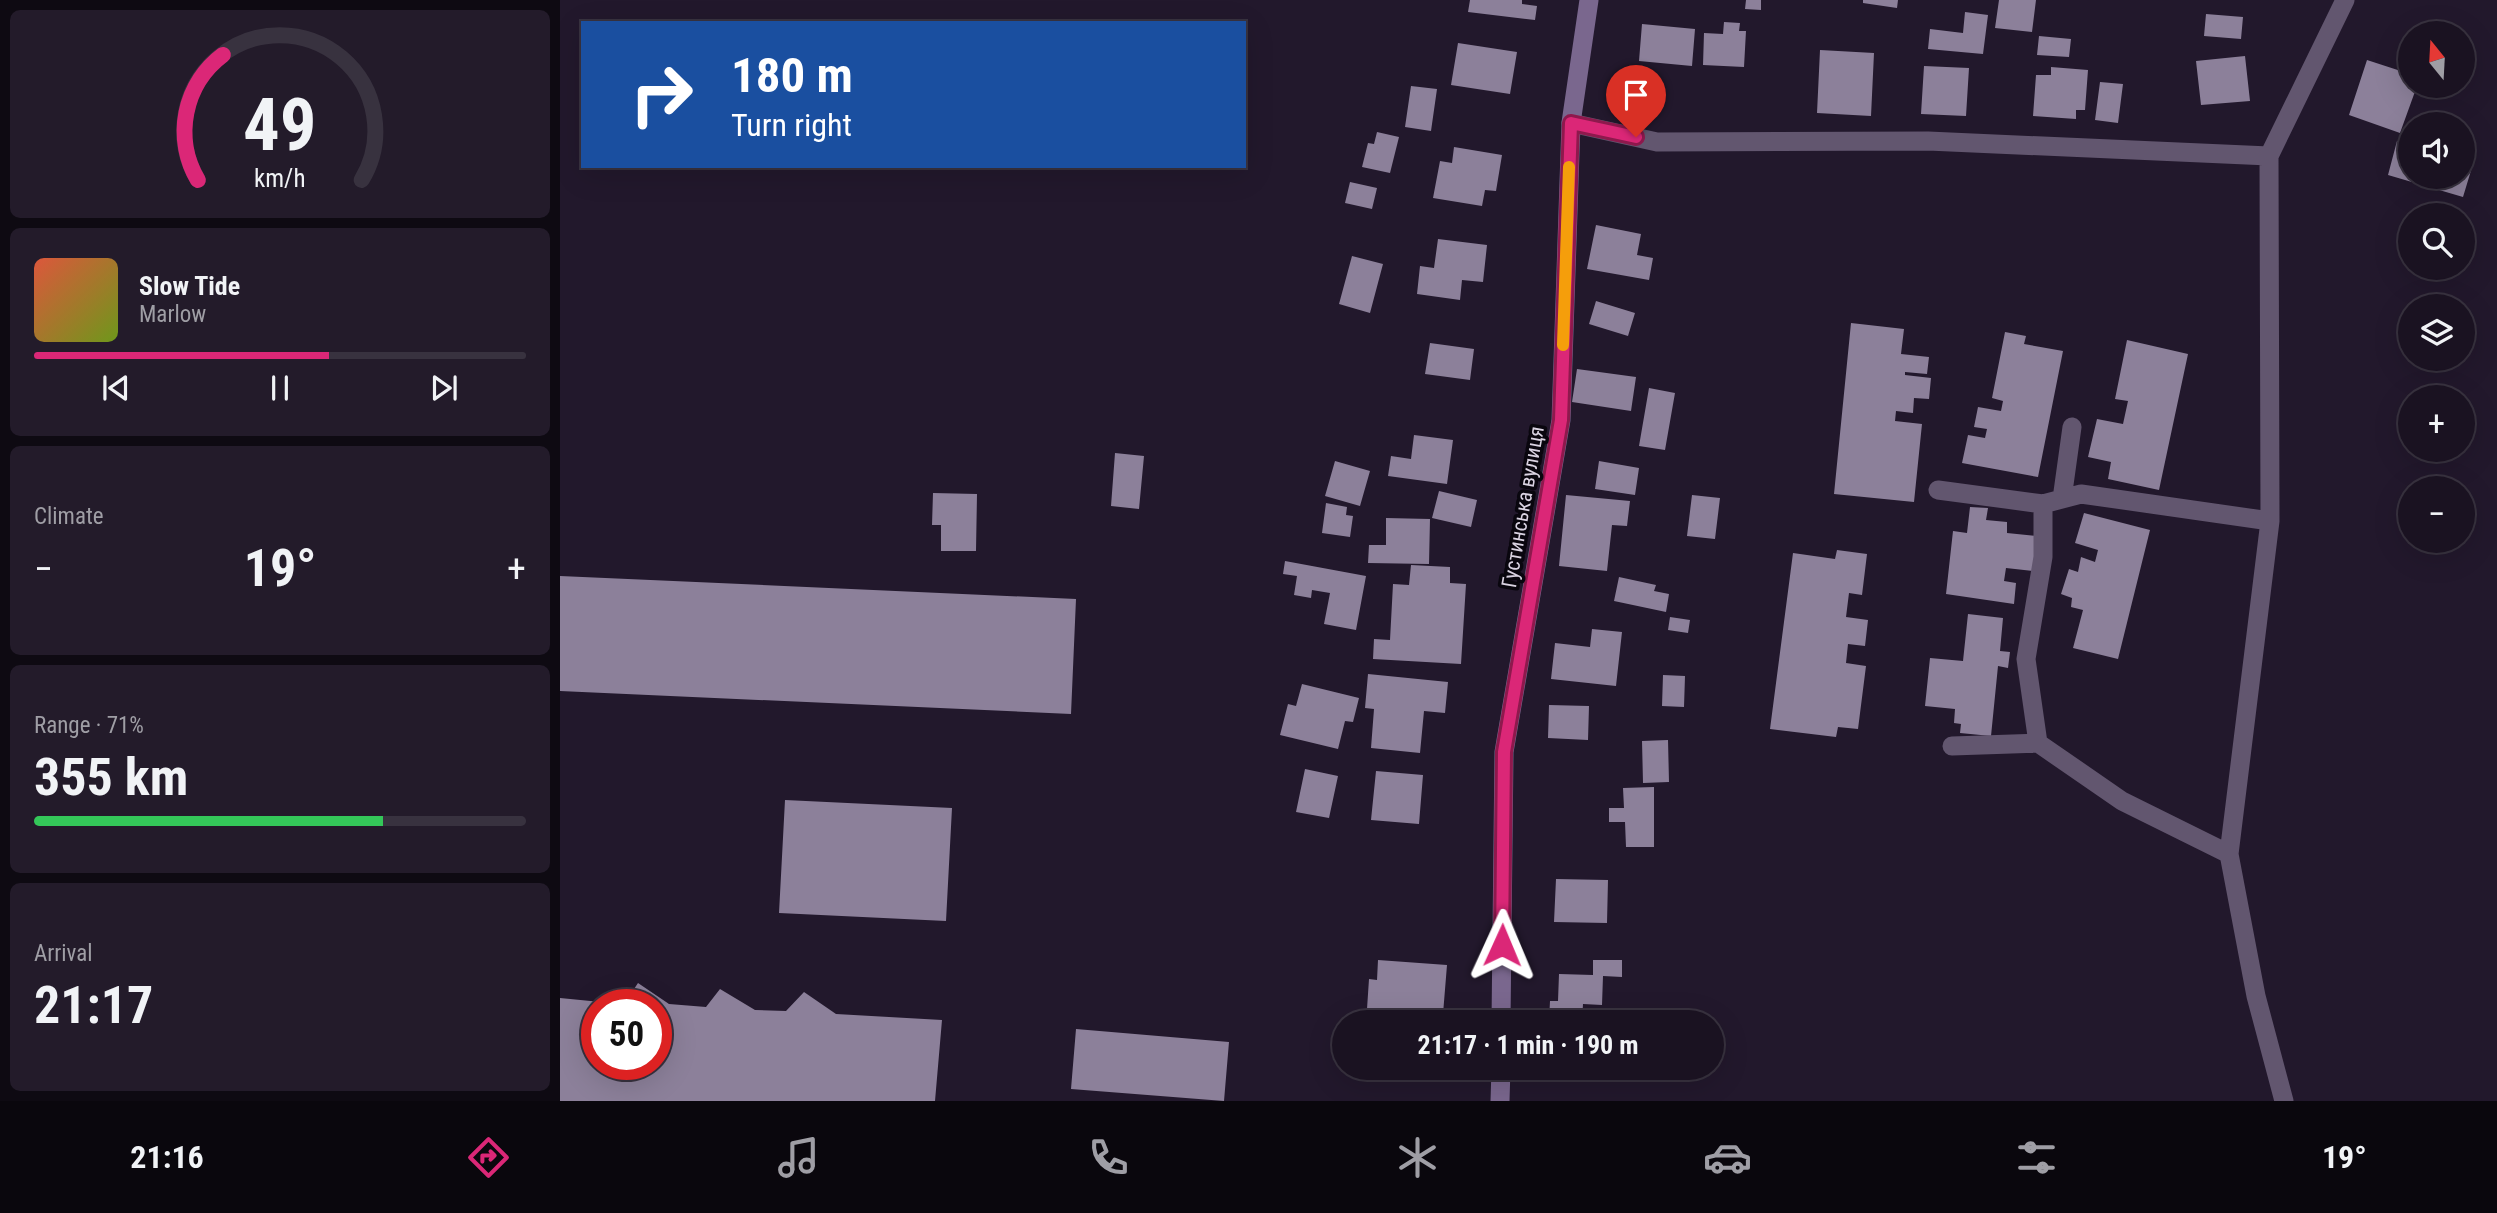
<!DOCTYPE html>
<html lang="en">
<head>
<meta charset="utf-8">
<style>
	:root { --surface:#1a1221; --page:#231b2a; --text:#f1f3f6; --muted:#9f9ea5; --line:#38323f; --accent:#db2777 }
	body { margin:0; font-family:"Roboto Condensed",sans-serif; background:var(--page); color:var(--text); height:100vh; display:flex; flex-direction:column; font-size:26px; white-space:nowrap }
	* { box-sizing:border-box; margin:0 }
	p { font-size:23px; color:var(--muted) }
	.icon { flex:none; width:38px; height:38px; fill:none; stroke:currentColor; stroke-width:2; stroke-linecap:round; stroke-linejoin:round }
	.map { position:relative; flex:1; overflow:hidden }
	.details { display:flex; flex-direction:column; gap:10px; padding:10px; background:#0e0a12; width:560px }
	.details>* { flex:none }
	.top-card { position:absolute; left:21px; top:21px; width:665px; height:147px; border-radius:0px; box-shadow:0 7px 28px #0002,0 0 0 2px var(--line); background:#1a4fa0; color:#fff; overflow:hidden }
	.needle { width:46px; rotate:342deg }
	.controls { position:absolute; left:1838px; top:21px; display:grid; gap:14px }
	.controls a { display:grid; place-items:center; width:77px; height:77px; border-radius:50%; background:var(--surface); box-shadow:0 7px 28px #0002,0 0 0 2px var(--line); font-size:35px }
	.speed { position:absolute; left:21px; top:989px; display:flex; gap:14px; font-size:35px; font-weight:700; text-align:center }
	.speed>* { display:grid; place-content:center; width:91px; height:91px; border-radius:50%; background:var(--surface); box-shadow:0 7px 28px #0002,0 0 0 2px var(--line); line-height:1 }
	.speed .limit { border:10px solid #d22; background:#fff; color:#111 }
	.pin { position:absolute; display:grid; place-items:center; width:60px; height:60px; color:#fff; margin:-72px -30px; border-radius:50% 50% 50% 0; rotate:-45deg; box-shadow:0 0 7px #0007 }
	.pin .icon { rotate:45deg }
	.me { position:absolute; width:77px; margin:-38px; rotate:1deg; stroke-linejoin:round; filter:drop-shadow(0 0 5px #0008) }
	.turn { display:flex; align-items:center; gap:24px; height:147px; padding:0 35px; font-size:32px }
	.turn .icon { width:91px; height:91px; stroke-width:2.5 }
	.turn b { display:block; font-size:49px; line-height:60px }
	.big { font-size:52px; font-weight:700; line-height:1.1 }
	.details .card { flex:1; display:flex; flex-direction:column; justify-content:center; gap:10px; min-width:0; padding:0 24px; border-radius:10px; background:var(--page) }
	.details .dial { align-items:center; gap:0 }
	.dial svg { height:182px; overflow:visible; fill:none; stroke:var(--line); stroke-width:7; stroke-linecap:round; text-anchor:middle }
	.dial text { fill:var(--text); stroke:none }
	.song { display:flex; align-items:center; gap:21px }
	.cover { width:84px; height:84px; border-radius:10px; background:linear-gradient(135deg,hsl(10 70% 55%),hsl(80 70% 35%)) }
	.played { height:7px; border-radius:4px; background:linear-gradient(90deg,var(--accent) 60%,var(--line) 60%) }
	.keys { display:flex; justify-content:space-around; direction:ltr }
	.heat { display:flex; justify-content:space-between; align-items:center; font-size:38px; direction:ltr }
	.charge { height:10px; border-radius:5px; background:linear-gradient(90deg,#34c759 71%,var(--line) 0) }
	.trip { position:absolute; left:772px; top:1010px; width:392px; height:70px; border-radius:35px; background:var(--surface); box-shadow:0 7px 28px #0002,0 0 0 2px var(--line); font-weight:700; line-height:70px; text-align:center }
	.menu { display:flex; height:112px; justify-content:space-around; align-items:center; background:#0a070d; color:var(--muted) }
	.menu .icon { width:49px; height:49px }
	.menu .on { color:var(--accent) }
	.menu b { font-size:32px; color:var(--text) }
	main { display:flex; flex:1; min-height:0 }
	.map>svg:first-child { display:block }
</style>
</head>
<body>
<main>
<section class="details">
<div class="card dial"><svg viewBox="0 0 100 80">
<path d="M14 69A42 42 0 1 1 86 69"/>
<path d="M14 69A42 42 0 0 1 25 14" stroke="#db2777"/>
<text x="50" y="56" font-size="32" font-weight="700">49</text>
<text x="50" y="72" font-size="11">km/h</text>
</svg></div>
<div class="card">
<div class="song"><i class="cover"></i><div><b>Slow Tide</b><p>Marlow</p></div></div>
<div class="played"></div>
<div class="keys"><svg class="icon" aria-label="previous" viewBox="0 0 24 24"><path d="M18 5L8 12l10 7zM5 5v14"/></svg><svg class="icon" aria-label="pause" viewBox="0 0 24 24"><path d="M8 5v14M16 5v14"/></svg><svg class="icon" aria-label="next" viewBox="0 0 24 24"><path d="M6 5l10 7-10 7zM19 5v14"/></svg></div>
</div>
<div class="card"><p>Climate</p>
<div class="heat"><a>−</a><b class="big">19°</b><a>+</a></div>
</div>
<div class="card"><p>Range · 71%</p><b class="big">355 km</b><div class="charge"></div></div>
<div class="card"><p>Arrival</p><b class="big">21:17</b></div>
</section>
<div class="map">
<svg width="1937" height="1101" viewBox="0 0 1937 1101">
	<rect width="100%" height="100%" fill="#22182c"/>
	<!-- building -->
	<path fill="#8c809a" d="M910,0H962V4L977,6L975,20L908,12Z
		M1186,0H1201V10L1185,9Z
		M1303,0H1338L1337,8L1303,3Z
		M1439,0H1476L1472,32L1435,28Z
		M1405,12L1428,15L1423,54L1368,49L1370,29L1403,33Z
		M1646,14L1683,17L1681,39L1644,36Z
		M1164,22L1180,23L1179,31H1186L1184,67L1143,65L1144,33L1163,34Z
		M1082,24L1135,29L1132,66L1079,61Z
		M1479,36L1511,39L1509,57L1477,55Z
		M898,43L957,52L950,94L891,85Z
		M1260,50L1314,53L1311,116L1257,113Z
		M1685,56L1690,101L1641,105L1636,61Z
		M1807,60L1850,74V86H1857L1840,133L1789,115Z
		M1364,66L1409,68L1406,116L1361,114Z
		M1491,67L1528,70L1525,110H1516V119L1473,116L1476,75H1491Z
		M1540,82L1563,84L1558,123L1535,120Z
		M851,86L877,89L871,131L845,127Z
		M817,132L839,137L830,173L802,167L808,143L814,144Z
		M1837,141L1850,145V177H1902V161L1913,164L1903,197L1828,175Z
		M894,147L942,155L936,191L925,190L922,206L873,198L880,161L892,163Z
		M790,182L817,188L812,209L785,203Z
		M1036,225L1081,234L1077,255L1093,258L1089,280L1027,269Z
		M878,239L927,245L923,282L902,280L900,300L857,294L860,266L874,268Z
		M792,256L823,264L810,313L779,304Z
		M1036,301L1075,313L1068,336L1029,324Z
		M1291,323L1344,329L1341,354L1369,357L1367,374L1345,372V375L1371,378L1369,399L1354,398L1353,413L1336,411L1335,421L1362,424L1354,502L1274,494Z
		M1445,332L1466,336L1464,344L1503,351L1478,477L1402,463L1408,435L1425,438L1427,429L1414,427L1418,407L1441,411L1443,401L1432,398Z
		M1567,340L1628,354L1599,490L1548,479L1551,462L1528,457L1537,419L1563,424L1568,401L1555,399Z
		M870,343L914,349L910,380L865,374Z
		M1017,369L1076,377L1071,411L1012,402Z
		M1089,388L1115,393L1105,450L1079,446Z
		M854,435L893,440L887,484L828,476L831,456L851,459Z
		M555,453L584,456L579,509L551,506Z
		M775,461L810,471L800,506L765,496Z
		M1039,461L1079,468L1075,495L1035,489Z
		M879,491L917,500L911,527L872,518Z
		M373,493L417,494L416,551H381V525H372Z
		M1006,495L1070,501L1067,526L1052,525L1047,571L999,566Z
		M1132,495L1160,498L1155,539L1127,536Z
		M766,503L787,507L786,515L793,516L790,537L762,533Z
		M1410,507L1428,508L1426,520L1447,522V533L1477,536L1473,571L1446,568L1444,581L1456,583L1454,604L1386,594L1393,531L1407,533Z
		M1524,513L1590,530L1558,659L1513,648L1523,610L1511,607L1512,598L1501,594L1509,569L1518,572L1521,557L1535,562L1538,550L1515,543Z
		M826,518L870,519L869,564L808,563L809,545H826Z
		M1277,550L1307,554L1302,595L1289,593L1286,617L1308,620L1305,646L1288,644L1286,663L1306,666L1298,729L1278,727L1276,737L1210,729L1233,553L1275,559Z
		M725,561L806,576L796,630L764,624L770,593L752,590L751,598L734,595L737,576L723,574Z
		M851,565L890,567V583L906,584L901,664L813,659L814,639L830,640L833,584L849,585Z
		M0,576L516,599L511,714L0,691Z
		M1059,577L1096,585L1094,591L1109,594L1106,612L1054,601Z
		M1408,614L1443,618L1440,651L1450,652L1448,668L1438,666L1431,736L1400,733L1401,724L1394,723L1395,709L1365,706L1370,658L1403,661Z
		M1110,617L1130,620L1128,633L1108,630Z
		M1032,629L1062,632L1056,686L991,679L995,643L1030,647Z
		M808,674L888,682L885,713L864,711L860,753L811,748L814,709L805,708Z
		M1103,675L1125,676L1124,707L1102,706Z
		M742,684L799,698L793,722L785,721L778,749L720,735L728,704L736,706Z
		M989,705L1029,706L1028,740L988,738Z
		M1108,740L1109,782L1083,783L1082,741Z
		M745,769L778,776L769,818L736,812Z
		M816,771L863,775L859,824L811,820Z
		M1094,787V847H1066L1065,822H1049V808H1064L1063,788Z
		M225,800L392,808L386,921L219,913Z
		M996,879L1048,880L1047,923L994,922Z
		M818,960L887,965L883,1014L807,1009L809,979L817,980Z
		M1033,960H1062V977L1043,976L1042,1005L1023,1004L1022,1022L989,1021L990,1001H998L999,974L1033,975Z
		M78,983L109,1004L146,1007L160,989L195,1010L226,1011L244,992L276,1014L382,1020L375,1101H0V998L51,1003L37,1004V1064H96V1004H64Z
		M516,1029L669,1042L664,1101L511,1089Z
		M1034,1068H1058V1078H1034Z"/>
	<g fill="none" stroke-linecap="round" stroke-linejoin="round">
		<!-- minor -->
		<path stroke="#62566f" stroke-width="19" d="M1011,123L1097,142L1368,141L1709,156
			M1378,490L1483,504L1521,494L1710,521
			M1502,499L1512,427
			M1478,743L1466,659L1483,557V504
			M1392,746L1478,743L1562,801L1669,854
			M1724,1101L1696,996L1669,854L1710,521L1709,156L1785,0"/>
		<!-- secondary -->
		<path stroke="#7a678e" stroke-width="19" d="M941,1022L944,752L1001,420L1011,123L1029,0
			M940,1101L941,1068"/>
	</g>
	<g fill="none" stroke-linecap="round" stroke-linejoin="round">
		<defs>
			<path id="route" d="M942,945L944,752L1001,420L1011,123L1076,137"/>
		</defs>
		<!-- route casing -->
		<use href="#route" stroke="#8e194d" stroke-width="18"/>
		<!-- route -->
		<use href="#route" stroke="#db2777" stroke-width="12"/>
		<!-- slow -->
		<path stroke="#f59e0b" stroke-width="12" d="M1003,345L1009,167"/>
	</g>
	<g text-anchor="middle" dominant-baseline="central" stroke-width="7" stroke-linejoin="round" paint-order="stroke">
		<!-- street labels -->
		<g font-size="21" fill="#dad3e2" stroke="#09060e">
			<text transform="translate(963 507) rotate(-80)">Густинська вулиця</text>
		</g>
	</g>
</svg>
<div class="controls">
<a><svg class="needle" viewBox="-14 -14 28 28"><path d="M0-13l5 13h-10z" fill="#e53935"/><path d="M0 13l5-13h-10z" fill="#9f9ea5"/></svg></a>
<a><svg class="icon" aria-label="sound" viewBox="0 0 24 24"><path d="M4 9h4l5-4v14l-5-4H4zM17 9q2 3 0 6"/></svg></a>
<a><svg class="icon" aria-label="search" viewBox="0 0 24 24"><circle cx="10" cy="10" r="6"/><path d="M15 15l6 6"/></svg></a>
<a><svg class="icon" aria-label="layers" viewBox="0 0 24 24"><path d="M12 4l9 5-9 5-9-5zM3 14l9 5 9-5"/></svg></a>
<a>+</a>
<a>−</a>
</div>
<div class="speed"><div class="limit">50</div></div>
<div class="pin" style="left:1076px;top:137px;background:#d93025"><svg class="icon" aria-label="arrive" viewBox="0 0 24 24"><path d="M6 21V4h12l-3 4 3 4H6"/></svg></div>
<svg class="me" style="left:942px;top:945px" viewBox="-20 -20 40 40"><path d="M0-17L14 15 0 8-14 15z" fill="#db2777" stroke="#fff" stroke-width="4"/></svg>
<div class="trip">21:17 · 1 min · 190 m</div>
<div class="top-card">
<div class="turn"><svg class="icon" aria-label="right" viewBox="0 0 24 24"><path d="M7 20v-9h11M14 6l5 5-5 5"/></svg><div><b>180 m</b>Turn right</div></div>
</div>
</div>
</main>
<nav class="menu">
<b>21:16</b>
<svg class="icon on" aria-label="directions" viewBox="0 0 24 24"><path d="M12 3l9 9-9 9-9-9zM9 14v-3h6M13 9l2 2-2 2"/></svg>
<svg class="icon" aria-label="music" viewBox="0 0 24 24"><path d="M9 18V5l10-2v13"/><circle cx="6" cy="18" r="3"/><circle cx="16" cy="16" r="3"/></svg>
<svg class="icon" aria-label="phone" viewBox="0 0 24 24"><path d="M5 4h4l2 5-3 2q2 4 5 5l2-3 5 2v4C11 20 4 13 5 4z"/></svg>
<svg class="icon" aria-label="climate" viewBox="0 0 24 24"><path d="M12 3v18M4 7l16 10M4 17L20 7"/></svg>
<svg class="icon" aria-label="car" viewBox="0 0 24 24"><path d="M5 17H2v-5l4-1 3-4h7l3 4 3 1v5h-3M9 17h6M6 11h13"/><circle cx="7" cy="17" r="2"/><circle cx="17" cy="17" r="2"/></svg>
<svg class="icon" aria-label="filters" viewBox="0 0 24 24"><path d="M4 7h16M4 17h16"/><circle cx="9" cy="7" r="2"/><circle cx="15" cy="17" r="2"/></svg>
<b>19°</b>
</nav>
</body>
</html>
